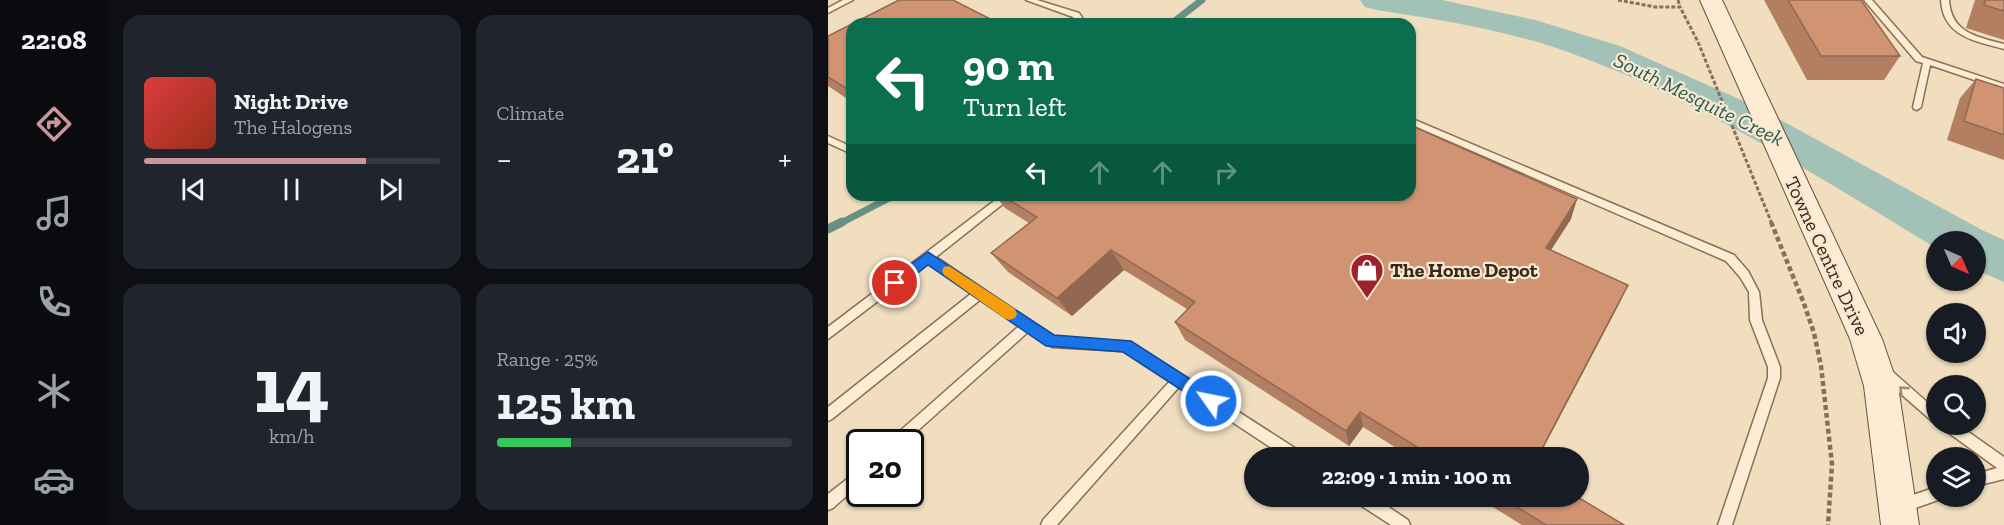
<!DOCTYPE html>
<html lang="en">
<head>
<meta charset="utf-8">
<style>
	:root { --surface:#171b24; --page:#20242c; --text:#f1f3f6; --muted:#9ea1a6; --line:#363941; --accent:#cb959b }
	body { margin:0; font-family:"Zilla Slab",serif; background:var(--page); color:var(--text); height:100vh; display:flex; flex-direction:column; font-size:22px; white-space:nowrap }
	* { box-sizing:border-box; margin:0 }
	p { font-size:20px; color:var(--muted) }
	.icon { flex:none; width:33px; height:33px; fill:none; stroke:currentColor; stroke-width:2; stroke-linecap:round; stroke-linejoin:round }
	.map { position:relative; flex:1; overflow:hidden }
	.drawer { display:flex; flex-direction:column; gap:15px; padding:15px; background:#0d0f14; width:720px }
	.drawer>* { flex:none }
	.hud { position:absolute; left:18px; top:18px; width:570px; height:183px; border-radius:18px; box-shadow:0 2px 4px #0004; background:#0b6e4f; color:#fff; overflow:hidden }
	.needle { width:39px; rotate:135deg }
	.controls { position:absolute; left:1098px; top:231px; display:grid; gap:12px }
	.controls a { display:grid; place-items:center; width:60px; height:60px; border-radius:50%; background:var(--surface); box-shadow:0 2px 4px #0004; font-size:30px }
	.speed { position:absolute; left:18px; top:429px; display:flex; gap:12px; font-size:30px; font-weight:700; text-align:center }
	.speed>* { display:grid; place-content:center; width:78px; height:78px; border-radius:50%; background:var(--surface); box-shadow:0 2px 4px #0004; line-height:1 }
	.speed .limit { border:3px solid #111; border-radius:9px; background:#fff; color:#111 }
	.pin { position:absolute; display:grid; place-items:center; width:51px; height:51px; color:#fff; margin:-26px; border:3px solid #fff; border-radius:50%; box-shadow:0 2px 6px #0007 }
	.me { position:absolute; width:66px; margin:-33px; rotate:303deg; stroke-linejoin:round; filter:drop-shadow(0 0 4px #0008) }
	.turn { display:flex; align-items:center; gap:21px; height:126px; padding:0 18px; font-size:27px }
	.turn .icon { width:78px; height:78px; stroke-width:2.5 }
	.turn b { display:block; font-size:42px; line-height:51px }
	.lanes { display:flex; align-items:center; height:57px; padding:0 18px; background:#0003; justify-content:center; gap:30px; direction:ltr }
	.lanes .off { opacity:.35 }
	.big { font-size:45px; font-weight:700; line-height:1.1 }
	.drawer .card { flex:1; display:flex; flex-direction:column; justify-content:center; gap:9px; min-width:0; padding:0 21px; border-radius:18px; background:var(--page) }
	.drawer .dial { align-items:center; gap:0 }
	.dial b { font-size:78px; line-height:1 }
	.song { display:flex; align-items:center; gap:18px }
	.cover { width:72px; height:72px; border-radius:9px; background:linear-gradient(135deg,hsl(0 70% 55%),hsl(10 70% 35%)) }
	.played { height:6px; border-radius:3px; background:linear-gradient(90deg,var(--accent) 75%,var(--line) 75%) }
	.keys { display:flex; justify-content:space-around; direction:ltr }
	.heat { display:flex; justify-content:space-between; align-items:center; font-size:33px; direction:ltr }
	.charge { height:9px; border-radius:4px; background:linear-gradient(90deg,#34c759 25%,var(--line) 0) }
	.drawer .tiles { flex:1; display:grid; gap:15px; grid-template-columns:repeat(2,1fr) }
	.trip { position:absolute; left:416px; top:447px; width:345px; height:60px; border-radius:30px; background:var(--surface); box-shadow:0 2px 4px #0004; font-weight:700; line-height:60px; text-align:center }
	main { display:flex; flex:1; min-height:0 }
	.dock { display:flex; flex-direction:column; width:108px; justify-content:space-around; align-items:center; background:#090b0e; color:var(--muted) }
	.dock .icon { width:42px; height:42px }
	.dock .current { color:var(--accent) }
	.dock b { font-size:27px; color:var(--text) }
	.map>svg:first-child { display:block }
</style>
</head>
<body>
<main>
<nav class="dock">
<b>22:08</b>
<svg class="icon current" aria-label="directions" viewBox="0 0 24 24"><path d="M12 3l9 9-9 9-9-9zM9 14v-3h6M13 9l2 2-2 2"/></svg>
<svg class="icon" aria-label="music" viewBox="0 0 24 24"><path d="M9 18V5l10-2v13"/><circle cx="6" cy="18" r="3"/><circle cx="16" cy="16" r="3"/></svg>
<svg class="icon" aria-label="phone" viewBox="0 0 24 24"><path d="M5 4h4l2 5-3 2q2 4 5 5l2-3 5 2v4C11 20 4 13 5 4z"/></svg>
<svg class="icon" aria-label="climate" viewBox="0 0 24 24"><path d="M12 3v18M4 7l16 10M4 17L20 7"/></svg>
<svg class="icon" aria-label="car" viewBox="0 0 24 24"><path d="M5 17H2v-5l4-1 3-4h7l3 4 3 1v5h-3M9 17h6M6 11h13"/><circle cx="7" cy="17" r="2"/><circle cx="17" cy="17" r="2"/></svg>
</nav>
<section class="drawer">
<div class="tiles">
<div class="card">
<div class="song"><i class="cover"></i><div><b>Night Drive</b><p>The Halogens</p></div></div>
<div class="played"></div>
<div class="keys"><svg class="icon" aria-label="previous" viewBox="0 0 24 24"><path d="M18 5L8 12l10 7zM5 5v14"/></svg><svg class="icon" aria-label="pause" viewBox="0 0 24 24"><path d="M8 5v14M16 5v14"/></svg><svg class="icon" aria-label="next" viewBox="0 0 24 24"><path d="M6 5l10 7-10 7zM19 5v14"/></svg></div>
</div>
<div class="card"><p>Climate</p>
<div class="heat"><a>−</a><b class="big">21°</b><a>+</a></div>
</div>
<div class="card dial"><b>14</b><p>km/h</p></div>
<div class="card"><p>Range · 25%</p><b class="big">125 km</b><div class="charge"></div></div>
</div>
</section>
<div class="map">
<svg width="1176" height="525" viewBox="0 0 1176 525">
	<rect width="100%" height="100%" fill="#f0debf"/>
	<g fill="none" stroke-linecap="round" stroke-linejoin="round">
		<!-- stream-far1 -->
		<path stroke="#699084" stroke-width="7" d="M343,24L374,0
			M11,224L67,195"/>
		<!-- stream -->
		<path stroke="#699084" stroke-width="9" d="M0,229L14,222"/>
		<!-- river -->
		<path fill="#a3c2b7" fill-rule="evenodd" d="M532,0H614L707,20L792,46L931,108L1154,230L1176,240V282L1148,270V242H1108V248C990,177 871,99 740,52C678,30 613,20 549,10L537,7Z"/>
		<defs>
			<path id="lane" d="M15,0H25L0,13V8Z
				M198,0H209L251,13L258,24H250L245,17Z
				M1036,0H1044L1094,57L1176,84V90L1102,65L1093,107L1089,110L1086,109L1085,107L1095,63L1088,61Z
				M1113,0H1121C1123,33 1149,37 1176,44V49C1146,41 1115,36 1113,0Z
				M582,118L906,255L920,271L931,292L934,320L952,367V378L904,525H890L940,378V367L922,320L921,292L912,277L898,261L582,124Z
				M0,136L24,147V154L0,143Z
				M174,195H186L108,257L226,337L302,342L476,454L477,458H459L351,387L229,525H213L215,520L342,381L296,351L224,347L200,332L77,442H62L64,438L191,326L153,299L4,419L0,421V407L144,293L100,263L0,339V327Z
				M1061,371L1065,372L1108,410V423L1104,421L1057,380L1055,376L1057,372Z
				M1112,424H1129L1176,457V479L1148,486V474L1169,468L1114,428Z
				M32,469V484L5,508L0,510V494Z
				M1108,487V496H1114L1113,499L1076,512L1071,510L1069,505L1071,500Z
				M525,496H544L580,520L582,525H563L526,501Z"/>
			<path id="secondary" d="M872,0H894L1054,339L1070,386L1091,525H1053L1036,386L1022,339Z"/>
		</defs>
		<!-- lane casing -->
		<use href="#lane" stroke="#8a6f56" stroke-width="3"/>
		<!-- secondary casing -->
		<use href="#secondary" stroke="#6b503a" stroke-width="2"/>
		<!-- path-far1 -->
		<path stroke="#8a6f56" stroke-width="3" stroke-dasharray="4 2" stroke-linecap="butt" d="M790,0L827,7H852L870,42L944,224
			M850,0L852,7"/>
		<!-- path -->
		<path stroke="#8a6f56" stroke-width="4.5" stroke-dasharray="5 3" stroke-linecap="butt" d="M943,222L975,301L986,333L993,366L1004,464L1000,525"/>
		<!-- lane -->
		<use href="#lane" fill="#fbecd3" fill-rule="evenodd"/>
		<!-- secondary -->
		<use href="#secondary" fill="#fbecd3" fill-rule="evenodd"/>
	</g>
	<!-- wall -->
	<path fill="#b37f63" d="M936,0H1033L1072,56L1056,80H979Z
		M1147,0H1176V40L1138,28Z
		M24,24V102L0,86V36Z
		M1148,79L1176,88V160L1119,140L1132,98Z
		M167,195H582L743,219L723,250L800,285L791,304L710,458H584L535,427L521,446L357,340L347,322L359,309L296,270L244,316L180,272L163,253L201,223L177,208Z
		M647,496H748L796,525H694Z"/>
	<!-- shaded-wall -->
	<path fill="#926850" d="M749,199L743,219L712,267L718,248Z
		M283,250L296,270L244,316L229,298Z
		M800,285L791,304L710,458H709Z
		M532,412L535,427L521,446L518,431Z"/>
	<!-- building -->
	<path fill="#d09473" stroke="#926850" stroke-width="1.5" d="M71,0H125L172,24H24V92L0,77V36Z
		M960,0H1033L1072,56H993Z
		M1157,0H1176V11L1156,5Z
		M1148,79L1176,88V135L1136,121Z
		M582,125L749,199L718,248L800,285L709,458H607L532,412L518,431L347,322L367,302L283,250L229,298L163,253L209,217L173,195H582Z
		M671,496H748L796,525H718Z"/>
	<!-- one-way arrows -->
	<defs><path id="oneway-chevron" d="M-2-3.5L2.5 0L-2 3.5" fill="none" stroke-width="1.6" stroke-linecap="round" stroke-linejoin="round" transform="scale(1.5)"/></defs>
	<use stroke="#9a8a78" href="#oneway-chevron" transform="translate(1075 390) rotate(-137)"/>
	<!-- route -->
	<path fill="#1a73e8" stroke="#114b97" stroke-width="1.5" d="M100,252L226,335L303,341L389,396L391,401L389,406L383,408L378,406L295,352L218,346L100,265L72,287H62L60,283L62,279Z"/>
	<!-- slow -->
	<path fill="#f59e0b" d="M121,266L187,309L189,314L187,318L181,320L176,318L116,275L114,271L116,267Z"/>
	<!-- icons -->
	<defs>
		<symbol id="shop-pin" viewBox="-11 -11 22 30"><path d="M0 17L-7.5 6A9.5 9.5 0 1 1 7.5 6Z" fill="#9c232b" stroke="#f7e9cf"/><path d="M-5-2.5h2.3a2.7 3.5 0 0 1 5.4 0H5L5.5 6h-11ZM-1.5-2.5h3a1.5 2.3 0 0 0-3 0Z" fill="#fff"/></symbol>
	</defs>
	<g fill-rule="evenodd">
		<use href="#shop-pin" x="520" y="251" width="38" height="52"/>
	</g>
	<g text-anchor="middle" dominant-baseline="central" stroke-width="4.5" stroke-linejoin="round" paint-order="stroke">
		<!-- street labels -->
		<g font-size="20" fill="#38281c" stroke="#f7e9cf">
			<text transform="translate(999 256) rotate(65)">Towne Centre Drive</text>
		</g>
		<!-- poi labels -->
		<g font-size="20" font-weight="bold" fill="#38281c" stroke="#f7e9cf" text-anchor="start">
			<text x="562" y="270">The Home Depot</text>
		</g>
		<!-- water labels -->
		<g font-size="21" font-style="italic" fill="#2a5953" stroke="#f7e9cf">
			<text transform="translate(871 99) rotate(26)">South Mesquite Creek</text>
		</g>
	</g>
</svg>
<div class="controls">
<a><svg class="needle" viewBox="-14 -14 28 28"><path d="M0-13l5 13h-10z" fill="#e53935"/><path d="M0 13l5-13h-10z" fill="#9ea1a6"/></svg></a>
<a><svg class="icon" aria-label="sound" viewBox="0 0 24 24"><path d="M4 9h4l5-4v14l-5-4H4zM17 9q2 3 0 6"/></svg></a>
<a><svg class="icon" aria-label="search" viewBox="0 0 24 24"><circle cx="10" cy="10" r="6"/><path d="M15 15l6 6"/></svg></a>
<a><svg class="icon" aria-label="layers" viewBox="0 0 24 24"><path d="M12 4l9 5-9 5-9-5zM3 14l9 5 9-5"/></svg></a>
</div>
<div class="speed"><div class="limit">20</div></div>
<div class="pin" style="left:67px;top:283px;background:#d93025"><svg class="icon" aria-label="arrive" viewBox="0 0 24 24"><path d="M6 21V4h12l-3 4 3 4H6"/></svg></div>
<svg class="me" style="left:383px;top:401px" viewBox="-20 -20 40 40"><circle r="17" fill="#1a73e8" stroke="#fff" stroke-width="3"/><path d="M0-11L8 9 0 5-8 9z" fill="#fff"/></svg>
<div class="trip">22:09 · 1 min · 100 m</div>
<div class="hud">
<div class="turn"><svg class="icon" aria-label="left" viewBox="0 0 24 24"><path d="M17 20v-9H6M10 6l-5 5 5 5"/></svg><div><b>90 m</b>Turn left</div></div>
<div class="lanes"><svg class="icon" aria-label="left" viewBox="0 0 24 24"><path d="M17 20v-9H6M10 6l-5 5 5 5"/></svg><svg class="icon off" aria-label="ahead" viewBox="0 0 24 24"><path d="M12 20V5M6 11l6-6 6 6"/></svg><svg class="icon off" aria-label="ahead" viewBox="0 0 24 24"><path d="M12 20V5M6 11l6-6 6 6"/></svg><svg class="icon off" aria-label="right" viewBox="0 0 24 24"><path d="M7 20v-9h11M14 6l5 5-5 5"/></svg></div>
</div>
</div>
</main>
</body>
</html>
